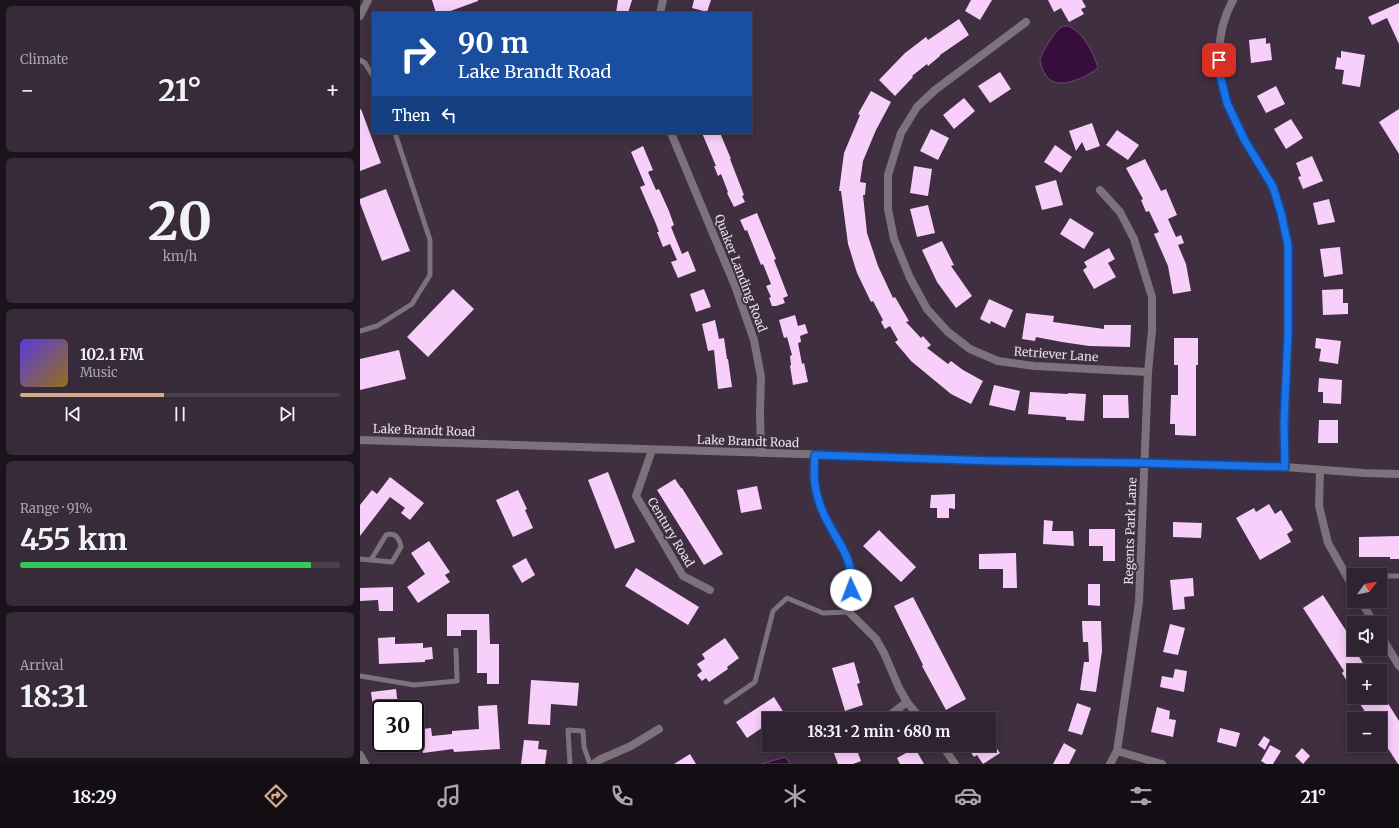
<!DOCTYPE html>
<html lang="en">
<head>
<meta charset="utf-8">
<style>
	:root { --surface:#2f2331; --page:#372b39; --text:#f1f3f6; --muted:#a7a4ab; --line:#4a404d; --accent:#d6ab8b }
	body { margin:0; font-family:Merriweather,serif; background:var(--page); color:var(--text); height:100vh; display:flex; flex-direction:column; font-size:15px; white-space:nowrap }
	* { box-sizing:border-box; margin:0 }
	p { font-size:13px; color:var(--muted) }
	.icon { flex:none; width:22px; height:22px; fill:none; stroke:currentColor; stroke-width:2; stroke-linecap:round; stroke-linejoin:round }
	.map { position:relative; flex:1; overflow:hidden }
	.panel { display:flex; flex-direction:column; gap:6px; padding:6px; background:#1a131b; width:360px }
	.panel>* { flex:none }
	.guide { position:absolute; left:12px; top:12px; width:380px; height:122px; border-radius:0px; box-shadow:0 2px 10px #0003,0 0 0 1px var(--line); background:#1a4fa0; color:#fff; overflow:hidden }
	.needle { width:26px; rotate:58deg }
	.fabs { position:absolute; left:987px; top:568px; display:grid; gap:8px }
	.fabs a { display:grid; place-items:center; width:40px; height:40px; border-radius:0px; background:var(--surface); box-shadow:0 2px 10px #0003,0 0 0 1px var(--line); font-size:20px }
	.speed { position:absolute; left:12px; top:700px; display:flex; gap:8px; font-size:20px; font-weight:700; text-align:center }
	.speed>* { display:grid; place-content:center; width:52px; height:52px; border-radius:50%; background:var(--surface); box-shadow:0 2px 10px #0003,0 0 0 1px var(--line); line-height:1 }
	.speed .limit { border:2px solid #111; border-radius:6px; background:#fff; color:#111 }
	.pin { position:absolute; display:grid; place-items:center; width:34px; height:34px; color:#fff; margin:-17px; border-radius:8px; box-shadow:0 2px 6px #0006 }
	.me { position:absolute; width:44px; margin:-22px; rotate:358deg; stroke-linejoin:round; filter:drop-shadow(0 0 3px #0008) }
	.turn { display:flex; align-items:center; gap:14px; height:84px; padding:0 20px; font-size:18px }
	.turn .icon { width:52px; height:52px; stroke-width:2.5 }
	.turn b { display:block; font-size:28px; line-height:34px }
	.then { display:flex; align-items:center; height:38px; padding:0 20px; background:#0003; gap:8px; font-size:15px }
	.big { font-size:30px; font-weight:700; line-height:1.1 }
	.panel .tile { flex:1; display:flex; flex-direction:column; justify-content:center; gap:6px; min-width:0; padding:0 14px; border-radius:6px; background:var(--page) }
	.panel .dial { align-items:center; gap:0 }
	.dial b { font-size:52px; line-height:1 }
	.song { display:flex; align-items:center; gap:12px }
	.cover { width:48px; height:48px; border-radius:6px; background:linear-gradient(135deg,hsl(250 70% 55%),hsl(40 70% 35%)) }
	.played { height:4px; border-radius:2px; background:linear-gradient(90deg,var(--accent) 45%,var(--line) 45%) }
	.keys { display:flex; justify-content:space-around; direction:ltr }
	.heat { display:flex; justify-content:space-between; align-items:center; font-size:22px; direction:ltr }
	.charge { height:6px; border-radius:3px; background:linear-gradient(90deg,#34c759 91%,var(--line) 0) }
	.trip { position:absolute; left:402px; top:712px; width:234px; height:40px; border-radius:0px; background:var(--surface); box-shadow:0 2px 10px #0003,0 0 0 1px var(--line); font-weight:700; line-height:40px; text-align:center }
	.dock { display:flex; height:64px; justify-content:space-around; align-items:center; background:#130e14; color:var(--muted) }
	.dock .icon { width:28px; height:28px }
	.dock .current { color:var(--accent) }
	.dock b { font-size:18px; color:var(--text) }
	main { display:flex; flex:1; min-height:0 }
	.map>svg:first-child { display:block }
</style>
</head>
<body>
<main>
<section class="panel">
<div class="tile"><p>Climate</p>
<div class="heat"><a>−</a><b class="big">21°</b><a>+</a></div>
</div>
<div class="tile dial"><b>20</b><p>km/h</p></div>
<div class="tile">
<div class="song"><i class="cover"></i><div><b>102.1 FM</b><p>Music</p></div></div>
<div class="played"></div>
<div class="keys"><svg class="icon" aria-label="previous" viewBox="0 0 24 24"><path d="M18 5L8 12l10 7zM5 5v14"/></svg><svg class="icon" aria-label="pause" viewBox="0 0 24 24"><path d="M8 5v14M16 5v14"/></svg><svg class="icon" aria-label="next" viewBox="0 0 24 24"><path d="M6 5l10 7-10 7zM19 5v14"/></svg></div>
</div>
<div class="tile"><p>Range · 91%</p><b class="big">455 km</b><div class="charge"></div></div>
<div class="tile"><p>Arrival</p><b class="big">18:31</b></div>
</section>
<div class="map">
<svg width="1039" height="764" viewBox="0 0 1039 764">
	<rect width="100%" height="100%" fill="#3f2f41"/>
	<!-- water -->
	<path fill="#360d3b" stroke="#6b4c6f" d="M708,26C723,31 734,54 738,68C725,78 693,94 684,72C682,68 680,64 680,60C682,52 695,30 702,27C704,26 706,26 708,26Z
		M425,757L431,764H401Z"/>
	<!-- building -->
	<path fill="#f8cefb" d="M72,0H118V1L85,13H76Z
		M258,0H272L268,13H256Z
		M334,0H351L347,12L332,8Z
		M611,0H632L620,20L605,11Z
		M688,0H722L726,7L721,9L724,14L709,22L701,8L694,12Z
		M1039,3V44L1027,18L1012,25L1008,17Z
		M599,19L609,35L580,55V56L568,66L567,64L552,76L553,77L535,96L519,80L545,53L566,37L568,40Z
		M906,38V44L910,43L912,60L891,63L889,40Z
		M981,51L1005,55L1000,87L982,84L984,70L975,69L977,57L981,58Z
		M640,72L651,89L630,103L618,86Z
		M916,86L925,104L906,113L897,96Z
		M511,91L531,102L516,130L503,161L500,182L506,183L505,195H503L507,233L518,266L533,298L535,297L549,321L546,322L561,338L563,336L571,345L567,348L588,364L591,361L603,370L623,381L611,404L591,394L551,361L535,342L538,340L530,326L525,329L521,322L523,320L513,301L511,302L497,273L488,244L481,191H479L484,153L500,115L498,114Z
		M604,98L615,111L594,129L583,115Z
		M1,109L21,163L0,171V110Z
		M1039,109V154L1019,122Z
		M931,119L943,138L926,149L914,129Z
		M732,123L740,146L726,151L722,142L716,151L709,131Z
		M571,129L589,138L578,160L560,151Z
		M757,130L779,145L768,160L746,145Z
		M342,133H360L371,159H370L384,195L382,196L385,202L374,207L367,193L368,192L361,174L358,176L354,166H356Z
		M695,145L712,157L701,173L684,162Z
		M283,146L293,170L288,172L296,190L299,189L309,211L314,225L311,227L322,254L328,251L336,271L318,278L311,262L317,260L310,244L303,247L297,232H299L296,224L280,187L285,185L271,152Z
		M952,156L963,181L943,189L938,177L941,176L936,163Z
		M785,159L801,191L806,189L817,215L808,219L816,237L821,235L824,243L818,245L826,264L831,291L813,294L808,266L794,234L799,232L789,211L786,212L781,200L783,199L766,168Z
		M554,166L572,169L568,196L550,193Z
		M696,180L703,205L682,210L675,186Z
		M26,189L50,251L22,261L0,203V199Z
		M969,199L975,222L958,225L953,203Z
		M568,205L575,233L557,237L550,209Z
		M397,213L416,259L414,260L428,296L423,298L425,303L416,306H412L409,298L411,297L406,286L411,284L403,264L401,265L387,230L385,231L380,220Z
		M710,218L734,233L724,249L700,234Z
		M582,241L594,265L591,266L612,296L596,308L577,282L562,250Z
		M980,247L983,274L964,277L960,249Z
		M749,248L755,259L748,263L756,277L734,289L723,270L727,267L724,262Z
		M93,289L114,309L68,357L47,337Z
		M344,289L351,307L336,312L330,294Z
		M983,289V303H988V314L963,315L962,290Z
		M629,299L653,310L645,328L631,321L630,324L620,319Z
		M666,313L694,316L693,322L744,329V325H771L770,347L729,346L702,342L676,337L675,341L662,339Z
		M435,315L438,326L445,324L448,333L440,336L441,342L438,343L442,364L444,363L448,382L433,385L430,366L431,365L430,356L432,355L427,337L424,338L419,320Z
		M355,320L359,339L364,338L367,359H368L372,387L358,389L354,350L348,351L342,324Z
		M814,338H838V365H836V436L815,435V424H810L811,395H818V365H814Z
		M956,338L981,341L978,364L959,361L961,349L955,348Z
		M39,350L46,379L0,390V359Z
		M959,378L982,380L981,404L963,403V392H958Z
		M634,385L660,391L655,411L629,405Z
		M670,392L708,394V393L726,394L724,421L706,420V417L668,414Z
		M743,395H768L769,418H743Z
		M959,420H978V443H958Z
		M248,472L275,542L255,549L228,480Z
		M30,477L64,503L50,520L41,513L45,508L30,497L0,536V505L12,490L17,494Z
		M315,479L321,488H322L363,554L344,565L297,490Z
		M397,486L402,509L381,513L377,490Z
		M158,490L167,509L165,510L173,528L153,537L136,500Z
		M595,494V509L589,508V518H577V508H570L571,495Z
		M909,504L915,514L921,510L933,530L927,534L931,542L900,560L876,518L894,508L896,512Z
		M684,520L693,521L692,531H713L714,546L683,544Z
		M813,522L842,523L841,538L813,537Z
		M729,529H755V561H743V546H729Z
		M519,530L556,567L541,582L503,546Z
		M1039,536V559H1030V557H999V537Z
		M69,541L90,572L85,575L90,582L58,603L47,587L65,574L51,553Z
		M656,553L657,588H643V569H619V554Z
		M166,558L175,575L162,583L152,566Z
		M276,568L339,607L328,625L265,586Z
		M833,578L834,596L824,597L825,609L813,610L810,580Z
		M728,584H740V606L728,605Z
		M33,587V611H19L18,600L0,601V588Z
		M963,595L994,643V649L1008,671H994V693L982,673L984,671L943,608Z
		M553,597L606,699L586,710L562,666L563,665L534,606Z
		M87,614H129L130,644H139V684H127V673H117V630H101V636H87Z
		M722,621H741L742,651L736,692L720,690L724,662H729L728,642H723Z
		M810,624L825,628L818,655L803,652Z
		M35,637V644L63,643V648L72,647L73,659L65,660V662L19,664L18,638Z
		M365,638L379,658L367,667L368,669L349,682L346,678L342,681L337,675L342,671L337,664L345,659L342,654Z
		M494,662L500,683L497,684L503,705L485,711L472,668Z
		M815,669L827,671L824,692L800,687L802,676L813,678Z
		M171,680L219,683L217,706L191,704L190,725L168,724Z
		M36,689L38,706L30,707V709H21V731H16L11,692Z
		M414,697L424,713L415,719H409V723L387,738L376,722Z
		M1005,697H1024L1039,721V764H1038L1020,736V719H1010L998,701Z
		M717,703L731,708L722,735L708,731Z
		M137,705L140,749L94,752L93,749L63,753L61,743H55V730L71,728L72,736L92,734V731L119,729L118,706Z
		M797,707L810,711L809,719L816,720L813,737L791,732Z
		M860,728L880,733L876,747L857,742Z
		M904,736L910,740L905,750L898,745Z
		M164,740L179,741L178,749L187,750L185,764H161Z
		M704,743L716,750L709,764H693Z
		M471,745H495L501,761L493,764H478Z
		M606,745H634L640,753L623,764L617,755L614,757Z
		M910,745L921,751L913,764H906L901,761Z
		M555,748L564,764H540L537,758Z
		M942,748L950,756L943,764L935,756Z
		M330,754L336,764H314Z"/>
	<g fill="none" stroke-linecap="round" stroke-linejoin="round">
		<!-- service -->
		<path stroke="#7b727b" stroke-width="5" d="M0,60L5,63L13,76
			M0,331L17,326L52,304L70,275V240L35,133
			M0,559L32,562L41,547C39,538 36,532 26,535L11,560
			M1020,576H1039
			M0,676L54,685L97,681L96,650
			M366,702L395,682L413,611L427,598L463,613L489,612
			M210,764L208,730L223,731L224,747L230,764"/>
		<!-- minor -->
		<path stroke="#7b727b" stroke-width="8" d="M873,0C848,45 860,98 885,141C899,165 915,187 922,214C924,224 927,236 928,246C929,264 928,283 928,301C928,356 924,412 925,467
			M300,13L303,0
			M0,16L8,0
			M666,22L575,90L557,107L541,133L528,175V209L534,239L550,278L567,309L588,332L610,349L638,361L674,366L788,372
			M311,133L375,286L394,340L401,377L400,412L401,453
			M740,190L760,212L774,239L792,297V330L788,372L779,602L757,751L750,764
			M292,450L276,496L323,576L350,590
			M455,455L453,476L457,496L462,511L482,546L489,563L493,579L489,612L516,639L524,653L539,688L547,702L561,719
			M960,470L959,506L968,543L994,589
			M1001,601L1014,623
			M1020,634L1039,666
			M525,719L547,702
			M582,745L595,764
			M757,751L802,764
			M0,755L5,764
			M233,764L239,760L271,746L299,729"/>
		<!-- tertiary -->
		<path stroke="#7b727b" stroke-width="8" d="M0,440L534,457L635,461L785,463L925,467L1004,473L1039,474"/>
	</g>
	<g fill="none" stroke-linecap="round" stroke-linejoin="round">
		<defs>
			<path id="route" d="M491,590C496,557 473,538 462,510C454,490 453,476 455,455L635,461L785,463L925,467L924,423L928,334V245L921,213L913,187L884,139L867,103L859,71V60"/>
		</defs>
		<!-- route casing -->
		<use href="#route" stroke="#114b97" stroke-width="10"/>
		<!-- route -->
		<use href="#route" stroke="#1a73e8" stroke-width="7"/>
	</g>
	<g text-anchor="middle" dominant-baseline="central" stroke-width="4" stroke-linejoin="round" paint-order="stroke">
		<!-- street labels -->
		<g font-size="12" fill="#e8dee9" stroke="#3f2f41">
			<text transform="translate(381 273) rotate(69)">Quaker Landing Road</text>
			<text transform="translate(696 354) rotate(4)">Retriever Lane</text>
			<text transform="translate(64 430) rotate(2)">Lake Brandt Road</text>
			<text transform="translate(388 441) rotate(2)">Lake Brandt Road</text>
			<text transform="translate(770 531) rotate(-88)">Regents Park Lane</text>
			<text transform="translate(311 532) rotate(59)">Century Road</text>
		</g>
	</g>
</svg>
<div class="fabs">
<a><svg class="needle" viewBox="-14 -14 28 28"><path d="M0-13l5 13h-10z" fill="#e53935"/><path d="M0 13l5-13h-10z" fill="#a7a4ab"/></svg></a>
<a><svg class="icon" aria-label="sound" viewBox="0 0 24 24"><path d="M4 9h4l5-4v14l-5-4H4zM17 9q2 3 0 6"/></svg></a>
<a>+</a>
<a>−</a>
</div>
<div class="speed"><div class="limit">30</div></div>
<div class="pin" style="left:859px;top:60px;background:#d93025"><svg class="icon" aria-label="arrive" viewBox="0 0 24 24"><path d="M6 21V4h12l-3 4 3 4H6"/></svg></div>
<svg class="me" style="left:491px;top:590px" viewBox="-20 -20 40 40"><circle r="19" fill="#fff"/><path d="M0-13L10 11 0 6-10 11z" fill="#1a73e8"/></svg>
<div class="trip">18:31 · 2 min · 680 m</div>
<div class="guide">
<div class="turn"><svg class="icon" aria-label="right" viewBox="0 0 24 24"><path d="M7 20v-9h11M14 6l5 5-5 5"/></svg><div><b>90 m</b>Lake Brandt Road</div></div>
<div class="then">Then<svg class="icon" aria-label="left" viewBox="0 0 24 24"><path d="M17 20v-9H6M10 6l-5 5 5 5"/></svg></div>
</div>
</div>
</main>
<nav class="dock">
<b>18:29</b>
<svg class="icon current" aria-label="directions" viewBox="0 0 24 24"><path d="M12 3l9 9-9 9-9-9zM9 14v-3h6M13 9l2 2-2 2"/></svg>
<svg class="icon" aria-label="music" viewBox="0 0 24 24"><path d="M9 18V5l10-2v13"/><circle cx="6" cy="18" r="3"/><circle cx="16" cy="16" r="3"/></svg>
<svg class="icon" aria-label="phone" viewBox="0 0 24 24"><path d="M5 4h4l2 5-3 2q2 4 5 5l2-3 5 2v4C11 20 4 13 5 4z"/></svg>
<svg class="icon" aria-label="climate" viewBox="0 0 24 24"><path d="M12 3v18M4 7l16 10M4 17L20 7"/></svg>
<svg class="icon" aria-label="car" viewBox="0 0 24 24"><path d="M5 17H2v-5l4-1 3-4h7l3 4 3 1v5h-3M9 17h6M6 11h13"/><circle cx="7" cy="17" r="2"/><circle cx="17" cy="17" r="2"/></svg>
<svg class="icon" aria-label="filters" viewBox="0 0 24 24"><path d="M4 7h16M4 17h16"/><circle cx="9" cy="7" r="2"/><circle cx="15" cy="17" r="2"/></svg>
<b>21°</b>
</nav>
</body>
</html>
